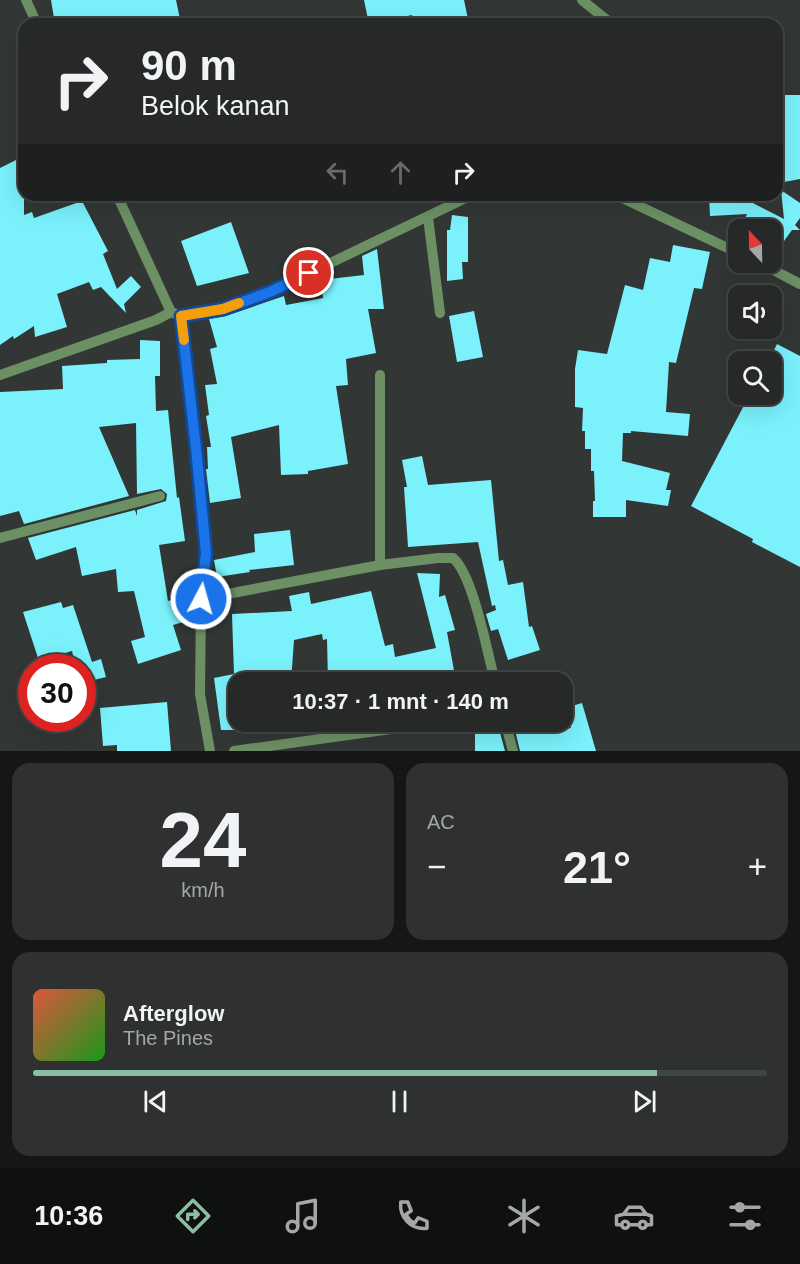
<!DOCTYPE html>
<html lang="id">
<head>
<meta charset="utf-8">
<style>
	:root { --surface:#262928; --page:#2e3130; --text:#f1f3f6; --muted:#a4a6a8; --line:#424545; --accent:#8abfa5 }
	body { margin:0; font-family:Arial,sans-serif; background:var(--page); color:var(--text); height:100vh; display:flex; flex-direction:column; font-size:22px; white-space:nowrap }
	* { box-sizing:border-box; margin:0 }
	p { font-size:20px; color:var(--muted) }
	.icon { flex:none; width:33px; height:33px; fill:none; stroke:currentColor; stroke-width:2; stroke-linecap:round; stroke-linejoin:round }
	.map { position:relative; height:751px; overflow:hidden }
	.details { display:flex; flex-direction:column; gap:12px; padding:12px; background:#151716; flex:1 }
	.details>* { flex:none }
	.guide { position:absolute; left:18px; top:18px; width:765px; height:183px; border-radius:18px; box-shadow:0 6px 24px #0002,0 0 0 2px var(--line); background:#262928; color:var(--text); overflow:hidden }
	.needle { width:39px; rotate:338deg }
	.fabs { position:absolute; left:728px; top:219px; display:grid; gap:12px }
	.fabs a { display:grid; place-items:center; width:54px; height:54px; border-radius:12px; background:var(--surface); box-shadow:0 6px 24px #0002,0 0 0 2px var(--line); font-size:30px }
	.speed { position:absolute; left:18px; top:654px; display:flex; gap:12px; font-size:30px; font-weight:700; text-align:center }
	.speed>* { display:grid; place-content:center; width:78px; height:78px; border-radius:50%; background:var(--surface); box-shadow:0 6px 24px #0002,0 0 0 2px var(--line); line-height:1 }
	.speed .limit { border:9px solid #d22; background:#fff; color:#111 }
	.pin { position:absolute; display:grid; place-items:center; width:51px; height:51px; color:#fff; margin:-26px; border:3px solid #fff; border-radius:50%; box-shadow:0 2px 6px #0007 }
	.me { position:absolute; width:66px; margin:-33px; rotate:6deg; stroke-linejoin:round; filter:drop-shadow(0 0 4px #0008) }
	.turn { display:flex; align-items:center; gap:21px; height:126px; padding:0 24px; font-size:27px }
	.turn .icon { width:78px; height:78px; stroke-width:2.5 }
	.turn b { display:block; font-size:42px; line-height:51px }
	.lanes { display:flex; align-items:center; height:57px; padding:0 24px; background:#0003; justify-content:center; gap:30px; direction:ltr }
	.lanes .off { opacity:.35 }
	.big { font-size:45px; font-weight:700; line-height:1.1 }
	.details .tile { flex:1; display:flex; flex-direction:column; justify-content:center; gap:9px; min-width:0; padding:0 21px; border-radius:18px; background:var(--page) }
	.details .dial { align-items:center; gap:0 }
	.dial b { font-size:78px; line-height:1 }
	.song { display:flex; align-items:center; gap:18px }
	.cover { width:72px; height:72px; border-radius:9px; background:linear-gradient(135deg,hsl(10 70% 55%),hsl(120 70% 35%)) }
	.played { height:6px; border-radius:3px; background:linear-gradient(90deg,var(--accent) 85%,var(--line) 85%) }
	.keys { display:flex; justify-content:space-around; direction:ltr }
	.heat { display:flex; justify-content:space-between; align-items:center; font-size:33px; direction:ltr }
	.details .tiles { flex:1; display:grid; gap:12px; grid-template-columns:1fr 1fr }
	.tile:last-child { grid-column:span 2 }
	.trip { position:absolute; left:228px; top:672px; width:345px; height:60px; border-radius:18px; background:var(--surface); box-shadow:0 6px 24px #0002,0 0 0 2px var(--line); font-weight:700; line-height:60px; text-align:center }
	.menu { display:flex; height:96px; justify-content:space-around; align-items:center; background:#0f1010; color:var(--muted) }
	.menu .icon { width:42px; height:42px }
	.menu .selected { color:var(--accent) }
	.menu b { font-size:27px; color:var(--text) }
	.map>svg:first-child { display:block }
</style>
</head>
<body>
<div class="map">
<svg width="800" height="751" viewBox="0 0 800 751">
	<rect width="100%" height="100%" fill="#323735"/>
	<!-- building -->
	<path fill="#7af1fb" d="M51,0H176L181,24H55Z
		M364,0H464L469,24H414L412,15L369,24Z
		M777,95H800V179L784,182L777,140Z
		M24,156V215L32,212L34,218L82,201L108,251L103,254L117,289L131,276L141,287L124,304L126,313L101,287L93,290L89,282L57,294L67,327L35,337L34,326L14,339L13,336L0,345V168Z
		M781,190L800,203V218L795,225L800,230H792L771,259V230H739L747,214L710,216L709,195H737L784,219Z
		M452,215L468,217V262H462L463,279L447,281V230H450Z
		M231,222L249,273L197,286L181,241Z
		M673,245L710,252L702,289L694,288L676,363L669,362L666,412L690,414L688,436L631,431V433H623L622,461L670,473L666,490H671L668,506L626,500V517H593V501H595L594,471H591V449H585V431H582L583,408L575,407V369L578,350L607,354L625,285L643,290L650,258L670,262Z
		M377,249L384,309H368L376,353L346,359L348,385L336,386L348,464L308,471V474L281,475L279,425L231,437L241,498L210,503L206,469H208L207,447H211L206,416L209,415L205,385L217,384L210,349L217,347L209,319L226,316L284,296L286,305L323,298L321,280L364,275L362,256Z
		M474,311L483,357L457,362L449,316Z
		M140,340L160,341V376H155L156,411L168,410L177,498L179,497L185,541L159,545L168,601L181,597L187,621L173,625L181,650L138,664L131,641L145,637L134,591L118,592L116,569L82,576L76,547L36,560L28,538L135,510L137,516V510L166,501L167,494L161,489L137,494L136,423L99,427L129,496L24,524L19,511L0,516V392L63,389L62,366L107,363V360L140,359Z
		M777,344L800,356V567L752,542L753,539L691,506L750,394H771V356Z
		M422,456L428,485L491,480L499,561L503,560L508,585L523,582L529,627L532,626L540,650L508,660L498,629L491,631L486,614L496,610L495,605L492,606L478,542L408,547L404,487H407L402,460Z
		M290,530L294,565L249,570L250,572L217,577L214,560L255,552L254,534Z
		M417,573L440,574L439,597L445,595L455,630L447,632L455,676L408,682L405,670L372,678V679H349V682H328L327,639L323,640L322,634L294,640L291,682H238V730H221L214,678L234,674L232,614L292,611L289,596L309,592L311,604L371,591L385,646L393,644L395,657L436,648Z
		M61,602L63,608L73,605L92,662L101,659L106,677L82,683V668H76L72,651L39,661L23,612Z
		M167,702L171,751H117V745L103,746L100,708Z
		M582,703L596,751H520L515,730H518L516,722H532L535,733L571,728L565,708Z
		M475,729H499L505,751H475Z"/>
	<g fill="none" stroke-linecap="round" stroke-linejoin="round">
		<!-- minor -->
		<path stroke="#6c9064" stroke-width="10" d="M26,0L37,24
			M582,0L608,21V24
			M117,195L171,312L181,316L223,309L270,292L472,195
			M616,195L738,253
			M428,217L440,313
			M758,262L800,284
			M181,316L196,448L206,553L201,599L200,694L210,751
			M0,375L156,320L171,312
			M0,538L160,496
			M380,565V375
			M201,599L380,565L438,558H453C473,574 488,655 495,682
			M505,722L513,751
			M234,751L441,722"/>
	</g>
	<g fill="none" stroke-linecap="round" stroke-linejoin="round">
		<defs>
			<path id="route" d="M201,599L206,553L196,448L181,316L223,309L270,292L309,273"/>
		</defs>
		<!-- route casing -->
		<use href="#route" stroke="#114b97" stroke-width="15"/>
		<!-- route -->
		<use href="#route" stroke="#1a73e8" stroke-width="10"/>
		<!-- slow -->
		<path stroke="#f59e0b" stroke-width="10" d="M184,340L181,316L223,309L239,303"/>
	</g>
</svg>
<div class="fabs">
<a><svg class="needle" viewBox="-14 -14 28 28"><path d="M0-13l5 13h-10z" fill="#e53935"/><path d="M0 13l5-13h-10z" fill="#a4a6a8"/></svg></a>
<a><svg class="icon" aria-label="sound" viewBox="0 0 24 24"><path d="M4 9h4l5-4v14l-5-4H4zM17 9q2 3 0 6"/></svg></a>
<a><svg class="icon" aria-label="search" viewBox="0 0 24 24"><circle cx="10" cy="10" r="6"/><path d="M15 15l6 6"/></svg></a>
</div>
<div class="speed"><div class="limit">30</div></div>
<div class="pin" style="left:309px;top:273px;background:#d93025"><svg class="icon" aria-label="arrive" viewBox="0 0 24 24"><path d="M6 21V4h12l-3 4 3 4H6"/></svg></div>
<svg class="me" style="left:201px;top:599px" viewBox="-20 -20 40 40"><circle r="17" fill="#1a73e8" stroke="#fff" stroke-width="3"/><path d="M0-11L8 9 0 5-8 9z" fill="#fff"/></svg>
<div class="trip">10:37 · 1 mnt · 140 m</div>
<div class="guide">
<div class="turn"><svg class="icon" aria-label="right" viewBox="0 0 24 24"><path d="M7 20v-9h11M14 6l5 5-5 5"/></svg><div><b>90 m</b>Belok kanan</div></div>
<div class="lanes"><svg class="icon off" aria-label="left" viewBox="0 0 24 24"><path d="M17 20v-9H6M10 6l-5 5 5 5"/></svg><svg class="icon off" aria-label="ahead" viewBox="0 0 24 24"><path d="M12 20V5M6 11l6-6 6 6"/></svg><svg class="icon" aria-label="right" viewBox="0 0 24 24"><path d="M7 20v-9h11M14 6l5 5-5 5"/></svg></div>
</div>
</div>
<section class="details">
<div class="tiles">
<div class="tile dial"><b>24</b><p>km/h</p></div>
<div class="tile"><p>AC</p>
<div class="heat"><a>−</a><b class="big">21°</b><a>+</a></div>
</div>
<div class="tile">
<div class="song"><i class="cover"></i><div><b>Afterglow</b><p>The Pines</p></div></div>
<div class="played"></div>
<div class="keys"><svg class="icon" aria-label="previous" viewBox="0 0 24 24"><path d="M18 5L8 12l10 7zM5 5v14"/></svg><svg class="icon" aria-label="pause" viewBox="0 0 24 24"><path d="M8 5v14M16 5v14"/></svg><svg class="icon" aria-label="next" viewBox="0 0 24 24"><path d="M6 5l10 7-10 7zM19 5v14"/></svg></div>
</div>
</div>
</section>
<nav class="menu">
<b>10:36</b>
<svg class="icon selected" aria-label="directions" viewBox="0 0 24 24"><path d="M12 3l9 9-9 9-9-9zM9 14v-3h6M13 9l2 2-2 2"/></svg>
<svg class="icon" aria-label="music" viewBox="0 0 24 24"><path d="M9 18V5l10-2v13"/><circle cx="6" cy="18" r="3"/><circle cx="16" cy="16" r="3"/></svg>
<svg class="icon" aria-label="phone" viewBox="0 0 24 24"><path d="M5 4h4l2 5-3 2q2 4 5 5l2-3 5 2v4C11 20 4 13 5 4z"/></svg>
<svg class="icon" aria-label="climate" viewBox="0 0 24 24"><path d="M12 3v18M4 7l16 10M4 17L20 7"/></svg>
<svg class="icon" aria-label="car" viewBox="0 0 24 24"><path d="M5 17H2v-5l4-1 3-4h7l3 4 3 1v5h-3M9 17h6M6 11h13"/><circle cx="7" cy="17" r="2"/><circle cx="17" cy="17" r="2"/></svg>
<svg class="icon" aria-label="filters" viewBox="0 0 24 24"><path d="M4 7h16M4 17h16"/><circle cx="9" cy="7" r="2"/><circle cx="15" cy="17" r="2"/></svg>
</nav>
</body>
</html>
